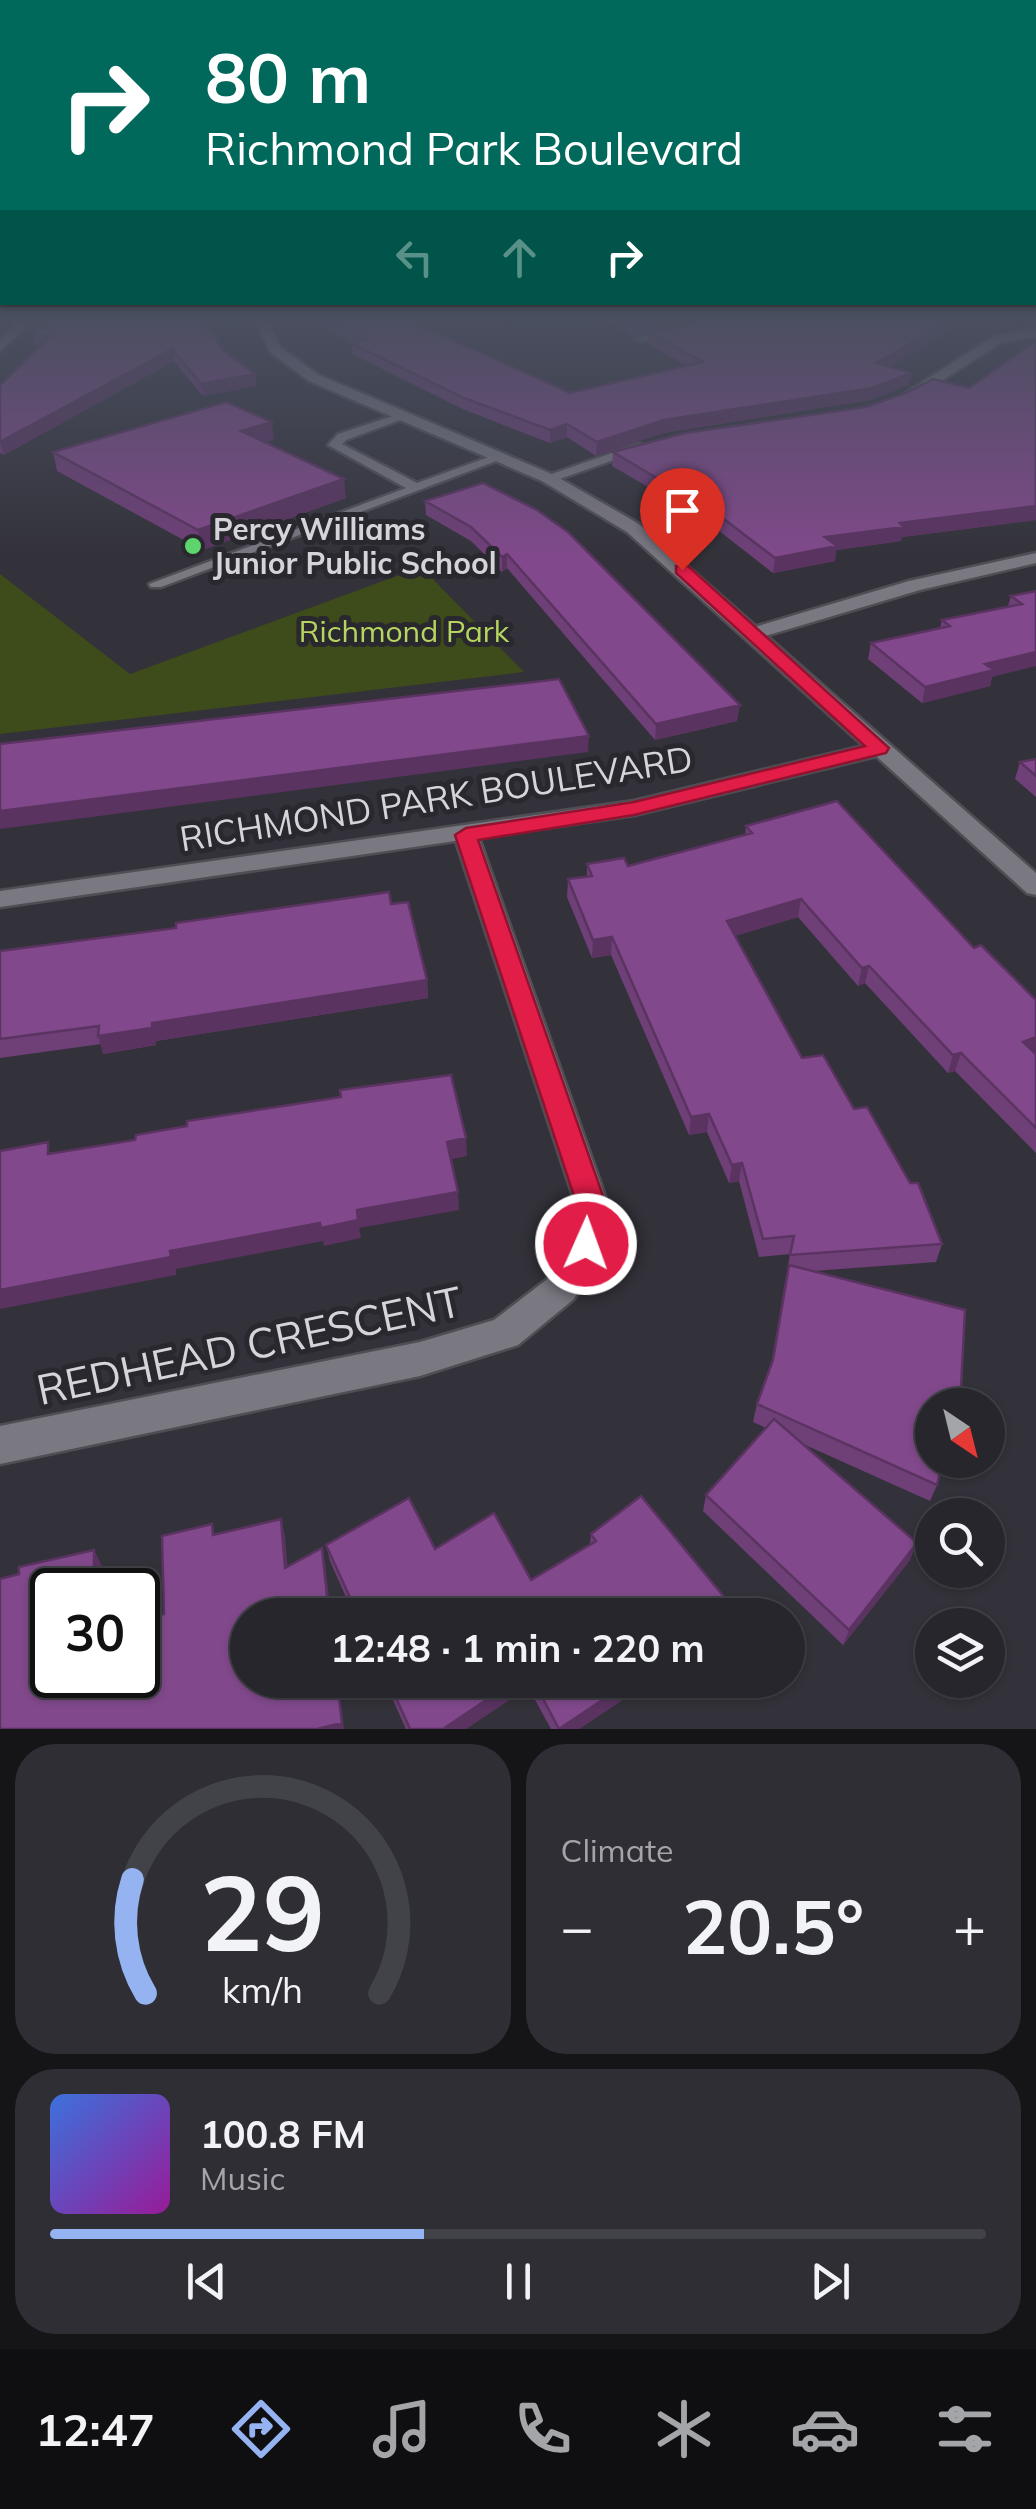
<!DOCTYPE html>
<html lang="en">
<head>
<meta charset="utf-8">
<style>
	:root { --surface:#26262c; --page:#2e2e34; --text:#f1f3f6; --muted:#a4a5a9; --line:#424348; --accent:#95b2f1 }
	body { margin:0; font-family:Mulish,sans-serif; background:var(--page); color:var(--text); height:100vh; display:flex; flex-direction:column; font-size:38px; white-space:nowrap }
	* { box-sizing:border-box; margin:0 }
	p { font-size:32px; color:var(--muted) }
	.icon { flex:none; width:55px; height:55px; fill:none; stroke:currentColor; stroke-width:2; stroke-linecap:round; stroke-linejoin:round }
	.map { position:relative; height:1729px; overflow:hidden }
	.panel { display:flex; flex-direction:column; gap:15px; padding:15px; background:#151518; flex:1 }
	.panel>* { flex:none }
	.guide { position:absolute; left:0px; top:0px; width:1038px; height:305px; box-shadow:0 2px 8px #0004,0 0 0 2px var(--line); background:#00695c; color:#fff; overflow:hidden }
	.needle { width:65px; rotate:145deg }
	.fabs { position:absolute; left:915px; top:1388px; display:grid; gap:20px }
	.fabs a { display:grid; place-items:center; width:90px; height:90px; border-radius:50%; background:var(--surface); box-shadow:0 2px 8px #0004,0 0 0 2px var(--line); font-size:50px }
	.speed { position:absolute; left:30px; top:1568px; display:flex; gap:20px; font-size:50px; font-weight:700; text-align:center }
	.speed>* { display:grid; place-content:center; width:130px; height:130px; border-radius:50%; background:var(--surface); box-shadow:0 2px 8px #0004,0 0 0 2px var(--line); line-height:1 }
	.speed .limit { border:5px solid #111; border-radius:15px; background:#fff; color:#111 }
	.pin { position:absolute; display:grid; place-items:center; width:85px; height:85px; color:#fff; margin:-102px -42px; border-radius:50% 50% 50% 0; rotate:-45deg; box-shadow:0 0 10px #0007 }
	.pin .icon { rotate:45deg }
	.me { position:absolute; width:110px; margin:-55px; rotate:2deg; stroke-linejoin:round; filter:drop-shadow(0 0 8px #0008) }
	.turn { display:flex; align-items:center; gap:35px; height:210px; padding:0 40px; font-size:45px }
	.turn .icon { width:130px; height:130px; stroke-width:2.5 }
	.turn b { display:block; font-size:70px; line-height:85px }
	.lanes { display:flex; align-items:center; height:95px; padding:0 40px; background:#0003; justify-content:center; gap:50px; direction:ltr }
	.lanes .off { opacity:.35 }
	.big { font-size:75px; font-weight:700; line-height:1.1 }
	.panel .widget { flex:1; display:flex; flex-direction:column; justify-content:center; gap:15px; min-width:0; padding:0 35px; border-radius:40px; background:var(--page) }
	.panel .dial { align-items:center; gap:0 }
	.dial svg { height:260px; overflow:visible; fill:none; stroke:var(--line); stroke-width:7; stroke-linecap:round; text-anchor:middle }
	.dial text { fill:var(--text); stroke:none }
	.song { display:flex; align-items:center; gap:30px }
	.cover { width:120px; height:120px; border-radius:15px; background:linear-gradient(135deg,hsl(220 70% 55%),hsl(300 70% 35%)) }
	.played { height:10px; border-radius:5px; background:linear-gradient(90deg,var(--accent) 40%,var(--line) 40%) }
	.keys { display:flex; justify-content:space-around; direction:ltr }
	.heat { display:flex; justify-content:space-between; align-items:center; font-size:55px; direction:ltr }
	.panel .tiles { flex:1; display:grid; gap:15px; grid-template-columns:1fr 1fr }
	.widget:last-child { grid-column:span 2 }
	.trip { position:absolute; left:230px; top:1598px; width:575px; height:100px; border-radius:50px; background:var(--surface); box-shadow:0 2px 8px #0004,0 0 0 2px var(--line); font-weight:700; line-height:100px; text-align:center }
	.menu { display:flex; height:160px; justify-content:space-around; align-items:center; background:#0f0f12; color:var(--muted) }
	.menu .icon { width:70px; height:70px }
	.menu .current { color:var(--accent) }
	.menu b { font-size:45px; color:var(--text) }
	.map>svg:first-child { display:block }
</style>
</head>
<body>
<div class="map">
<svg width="1036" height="1729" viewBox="0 0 1036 1729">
	<rect width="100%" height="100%" fill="#33323a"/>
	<!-- green -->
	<path fill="#3e4b1a" d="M421,567L524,672L0,734V574L130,674Z"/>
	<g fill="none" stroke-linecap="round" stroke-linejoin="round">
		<defs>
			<path id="lane" d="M707,318H721L682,334L641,341L636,338L676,329Z
				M399,414L403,415V419L346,440L342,444L417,483L497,454L507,457L161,587H151L149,584L406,488L328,445L338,434Z"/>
			<path id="street" d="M22,318H35L0,351V340Z
				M1036,329V337L1002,342L913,399L901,396L994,336Z
				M638,444L651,447L554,481L540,478Z
				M1036,553V563L920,590L755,639L745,633L748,629L909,581Z
				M466,828L478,835L605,1196L604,1244L574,1299L518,1345L420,1376L0,1464V1426L420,1342L494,1320L550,1277L570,1242L573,1196L454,835Z"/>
			<path id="secondary" d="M254,318H266L280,347L319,375L554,475L639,524L1036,873V895L1027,893L876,756L634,815L0,907V891L634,801L864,746L627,532L542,481L309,381L270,352Z"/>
		</defs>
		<!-- lane casing -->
		<use href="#lane" stroke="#4f4e55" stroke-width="5"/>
		<!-- street casing -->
		<use href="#street" stroke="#4f4e55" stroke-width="5"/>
		<!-- secondary casing -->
		<use href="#secondary" stroke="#4f4e55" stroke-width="5"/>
		<!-- lane -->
		<use href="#lane" fill="#7a7881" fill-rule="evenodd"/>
		<!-- street -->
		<use href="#street" fill="#7a7881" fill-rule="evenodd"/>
		<!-- secondary -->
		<use href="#secondary" fill="#7a7881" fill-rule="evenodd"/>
	</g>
	<!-- wall -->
	<path fill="#6f3f78" d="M316,318H404L570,393L687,366L648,344V332L972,318L888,367L909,385L870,400L663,433L596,456L567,437L550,443L465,410L352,354V343L321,326Z
		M604,318H693L633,336L604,320Z
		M207,327L224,351L255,374L256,386L203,396L174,361L4,455L0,453V385L37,348L34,336Z
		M1036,341V520L902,537L901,541L836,550L835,561L773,573L686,505L681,506L612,466L613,452L969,388Z
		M274,440L266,442L346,498L202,550L57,471L53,452Z
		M483,483L737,721L655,740L507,568L502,572L471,541L426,515L425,501Z
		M1036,591L992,677L990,686L922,703L868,659L871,643L940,628L942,620L1008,606L1011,596Z
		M1036,759V797L1015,779L1020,762Z
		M746,826L974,948L1036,1000V1153L955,1071L948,1073L865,983L858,986L798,917L735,936L802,1058L854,1109L942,1244L936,1262L813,1271L937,1485L930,1501L803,1444L910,1560L843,1645L703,1511L706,1495L766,1428L753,1422L757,1404L771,1366L790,1254L759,1257L739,1181L729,1183L707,1132L689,1135L611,955L592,958L567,897L568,879L587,876V864L628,866L745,835Z
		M391,904L427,980L428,998L156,1041V1045L103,1054L101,1044L0,1058V951L176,928Z
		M591,1534L739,1615H354L330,1561L326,1545L531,1580L590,1545Z
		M384,1680H652L579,1729H551L528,1687L466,1729H406Z
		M686,1680H713L697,1695Z"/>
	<!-- shaded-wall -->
	<path fill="#5a3361" d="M656,318H693L633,336L634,324Z
		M955,318H972L874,375L876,363Z
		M172,349L174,361L4,455L0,442Z
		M912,373L909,385L870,400L663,433L596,456L597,442L664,420Z
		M255,374L256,386L203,396L201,384Z
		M272,422L274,440L244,449L241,431Z
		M567,424V437L550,443V430Z
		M344,479L346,498L202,550L198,530Z
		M687,491L686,505L681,506L682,493Z
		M1036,506V520L902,537L901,541L836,550L835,561L773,573L775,558L825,537L900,523Z
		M507,554V568L502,572V557Z
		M1036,652V666L992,677L990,686L922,703L925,687L985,664Z
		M740,705L737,721L655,740L656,724Z
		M589,736L588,752L0,829V811Z
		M801,899L798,917L725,939L727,921Z
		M612,937L611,955L592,958L593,940Z
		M869,966L865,983L858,986L862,968Z
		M427,980L428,998L156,1041V1045L103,1054L98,1036L152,1023Z
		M1036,1037V1053L1023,1042Z
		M961,1053L955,1071L948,1073L953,1055Z
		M709,1114L707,1132L689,1135L691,1117Z
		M466,1138L467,1156L448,1160L447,1142Z
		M742,1163L739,1181L729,1183L732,1165Z
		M458,1192L459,1210L359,1228L361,1238L324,1246L323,1241L176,1269V1275L0,1309V1290L357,1210Z
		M281,1519L285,1536L289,1584L285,1568Z
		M917,1543L910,1560L843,1645L849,1630Z
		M322,1548L325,1564L331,1615H329Z
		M94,1550L102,1566V1590H94Z
		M337,1680H338L344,1729H317Z
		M516,1680H529L528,1687L466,1729H443Z
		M632,1680H652L579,1729H559Z
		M700,1680H713L697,1695Z"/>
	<!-- building -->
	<path fill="#81498b" stroke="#5a3361" stroke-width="2.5" d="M49,318H205V323L224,351L255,374L201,384L172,349L0,442V385L50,336H34Z
		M326,318H404L570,393L703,362L648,332L684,326L704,318H955L876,363L912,373L872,388L664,420L597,442L567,424L550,430L464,398L351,343L368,340Z
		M622,318H656L634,324Z
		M1036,341V506L900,523L904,527L825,537L837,546L775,558L687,491L682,493L613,452L685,433L866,407L908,392L933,379L969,388Z
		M226,402L272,422L241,431L344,479L198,530L53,452Z
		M483,483L537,510L568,532L740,705L656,724L507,554L502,557L471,527L425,501Z
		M1036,591V652L985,664L994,670L925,687L871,643L950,626L942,620L1022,604L1011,596Z
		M559,679L589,736L0,811V744Z
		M1036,759V776L1020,762Z
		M837,801L974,948L981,945L1036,1000V1037L1023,1042L1036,1054V1128L961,1053L953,1055L869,966L862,968L801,899L727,921L802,1058L823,1055L854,1109L867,1107L910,1183H918L942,1244L790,1255L794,1236L763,1239L742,1163L732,1165L709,1114L691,1117L612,937L593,940L568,879L592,876L587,864L624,858L628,866L752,833L746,826Z
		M389,892L391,904L408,902L427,980L152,1023V1028L98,1036L99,1026L0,1039V951L176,928V923Z
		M451,1075L466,1138L447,1142L458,1192L357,1210L358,1220L321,1228L320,1223L170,1251L171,1257L0,1290V1151L48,1142V1154L135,1140L136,1135L187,1126V1121L341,1097L340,1090Z
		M789,1265L965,1310L961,1388L957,1405H932V1460H943L937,1485L757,1404L773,1360Z
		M774,1419L917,1543L849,1630L706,1495Z
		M641,1496L739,1615H358L326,1545L409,1498L435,1549L494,1513L531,1580L596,1541L591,1534Z
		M281,1519L285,1568L322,1548L329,1615H248V1680H337L342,1723L317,1729H0V1579L19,1574V1567L94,1550V1590H52V1675H138V1621L164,1614L162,1536L212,1524L213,1535Z
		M388,1680H516L443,1729H410Z
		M533,1680H632L559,1729Z"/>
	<!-- sky -->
	<linearGradient id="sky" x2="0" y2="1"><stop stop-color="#1c1c20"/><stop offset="0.57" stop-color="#4a4f60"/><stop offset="1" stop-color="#4a4f60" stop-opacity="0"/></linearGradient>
	<rect width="1036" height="560" fill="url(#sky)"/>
	<!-- route -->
	<path fill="#e11d48" stroke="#92132f" stroke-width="2.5" d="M676,566H688L889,748L886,753L634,815L478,840L603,1196L602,1244L597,1254L586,1258L576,1254L571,1244L574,1196L455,835L466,828L634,802L865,746L676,573Z"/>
	<!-- markers -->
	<circle fill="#5dd56c" stroke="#29282f" stroke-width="4" cx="193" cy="546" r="10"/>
	<g text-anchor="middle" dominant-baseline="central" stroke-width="10" stroke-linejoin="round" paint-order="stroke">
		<!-- far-poi labels -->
		<g font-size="30" font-weight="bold" fill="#d5d4d9" stroke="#29282f" text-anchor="start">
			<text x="213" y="529">Percy Williams<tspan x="213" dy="34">Junior Public School</tspan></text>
		</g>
		<!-- far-park labels -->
		<g font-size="30" fill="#b6d55f" stroke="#29282f">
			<text x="404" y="631">Richmond Park</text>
		</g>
		<!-- street labels -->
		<g font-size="35" fill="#d5d4d9" stroke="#29282f">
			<text transform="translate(436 798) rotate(-9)">RICHMOND PARK BOULEVARD</text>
		</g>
		<!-- near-street labels -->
		<g font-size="42" fill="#d5d4d9" stroke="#29282f">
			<text transform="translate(249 1345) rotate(-12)">REDHEAD CRESCENT</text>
		</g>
	</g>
</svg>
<div class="fabs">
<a><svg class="needle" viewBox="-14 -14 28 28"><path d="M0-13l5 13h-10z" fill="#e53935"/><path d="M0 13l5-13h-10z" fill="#a4a5a9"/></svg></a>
<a><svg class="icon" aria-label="search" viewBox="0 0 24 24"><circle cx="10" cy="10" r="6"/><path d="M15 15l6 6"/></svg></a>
<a><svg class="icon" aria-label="layers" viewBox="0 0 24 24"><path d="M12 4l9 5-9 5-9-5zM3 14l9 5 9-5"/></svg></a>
</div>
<div class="speed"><div class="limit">30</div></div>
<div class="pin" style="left:682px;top:570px;background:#d93025"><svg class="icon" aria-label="arrive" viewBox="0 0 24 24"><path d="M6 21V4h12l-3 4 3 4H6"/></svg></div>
<svg class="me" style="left:586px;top:1244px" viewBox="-20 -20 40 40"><circle r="17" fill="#e11d48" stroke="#fff" stroke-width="3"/><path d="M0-11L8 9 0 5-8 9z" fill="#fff"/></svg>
<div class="trip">12:48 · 1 min · 220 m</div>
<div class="guide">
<div class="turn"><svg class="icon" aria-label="right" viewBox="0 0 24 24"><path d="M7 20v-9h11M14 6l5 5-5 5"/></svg><div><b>80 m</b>Richmond Park Boulevard</div></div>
<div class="lanes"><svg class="icon off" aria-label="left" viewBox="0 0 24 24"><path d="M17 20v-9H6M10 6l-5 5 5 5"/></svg><svg class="icon off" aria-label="ahead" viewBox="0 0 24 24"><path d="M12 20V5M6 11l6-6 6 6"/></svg><svg class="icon" aria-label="right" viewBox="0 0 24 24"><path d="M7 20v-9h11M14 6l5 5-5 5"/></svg></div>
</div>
</div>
<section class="panel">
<div class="tiles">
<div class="widget dial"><svg viewBox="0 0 100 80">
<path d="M14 69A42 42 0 1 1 86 69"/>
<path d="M14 69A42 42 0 0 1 10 34" stroke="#95b2f1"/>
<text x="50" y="56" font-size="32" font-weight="700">29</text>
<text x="50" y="72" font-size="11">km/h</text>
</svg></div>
<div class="widget"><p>Climate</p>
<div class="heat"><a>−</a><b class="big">20.5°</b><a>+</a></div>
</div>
<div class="widget">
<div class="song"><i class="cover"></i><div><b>100.8 FM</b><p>Music</p></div></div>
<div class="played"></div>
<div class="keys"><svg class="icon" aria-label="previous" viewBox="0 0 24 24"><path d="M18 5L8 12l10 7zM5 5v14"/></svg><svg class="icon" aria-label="pause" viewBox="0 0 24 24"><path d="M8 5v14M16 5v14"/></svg><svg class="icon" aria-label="next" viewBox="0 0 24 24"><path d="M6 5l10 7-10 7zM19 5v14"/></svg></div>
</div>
</div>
</section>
<nav class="menu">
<b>12:47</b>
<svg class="icon current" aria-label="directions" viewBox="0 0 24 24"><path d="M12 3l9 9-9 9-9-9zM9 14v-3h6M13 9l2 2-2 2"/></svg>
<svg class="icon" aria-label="music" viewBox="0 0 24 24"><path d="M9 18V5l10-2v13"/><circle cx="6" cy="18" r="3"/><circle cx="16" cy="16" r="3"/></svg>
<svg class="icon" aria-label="phone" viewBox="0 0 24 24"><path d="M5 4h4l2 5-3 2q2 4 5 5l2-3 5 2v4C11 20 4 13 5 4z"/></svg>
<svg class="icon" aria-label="climate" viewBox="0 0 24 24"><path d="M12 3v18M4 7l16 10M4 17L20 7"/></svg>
<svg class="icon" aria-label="car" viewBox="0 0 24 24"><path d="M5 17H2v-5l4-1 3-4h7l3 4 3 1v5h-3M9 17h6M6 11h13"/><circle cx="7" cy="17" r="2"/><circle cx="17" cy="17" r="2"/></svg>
<svg class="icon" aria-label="filters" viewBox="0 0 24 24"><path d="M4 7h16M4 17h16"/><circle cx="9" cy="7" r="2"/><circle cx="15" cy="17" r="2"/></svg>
</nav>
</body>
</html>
